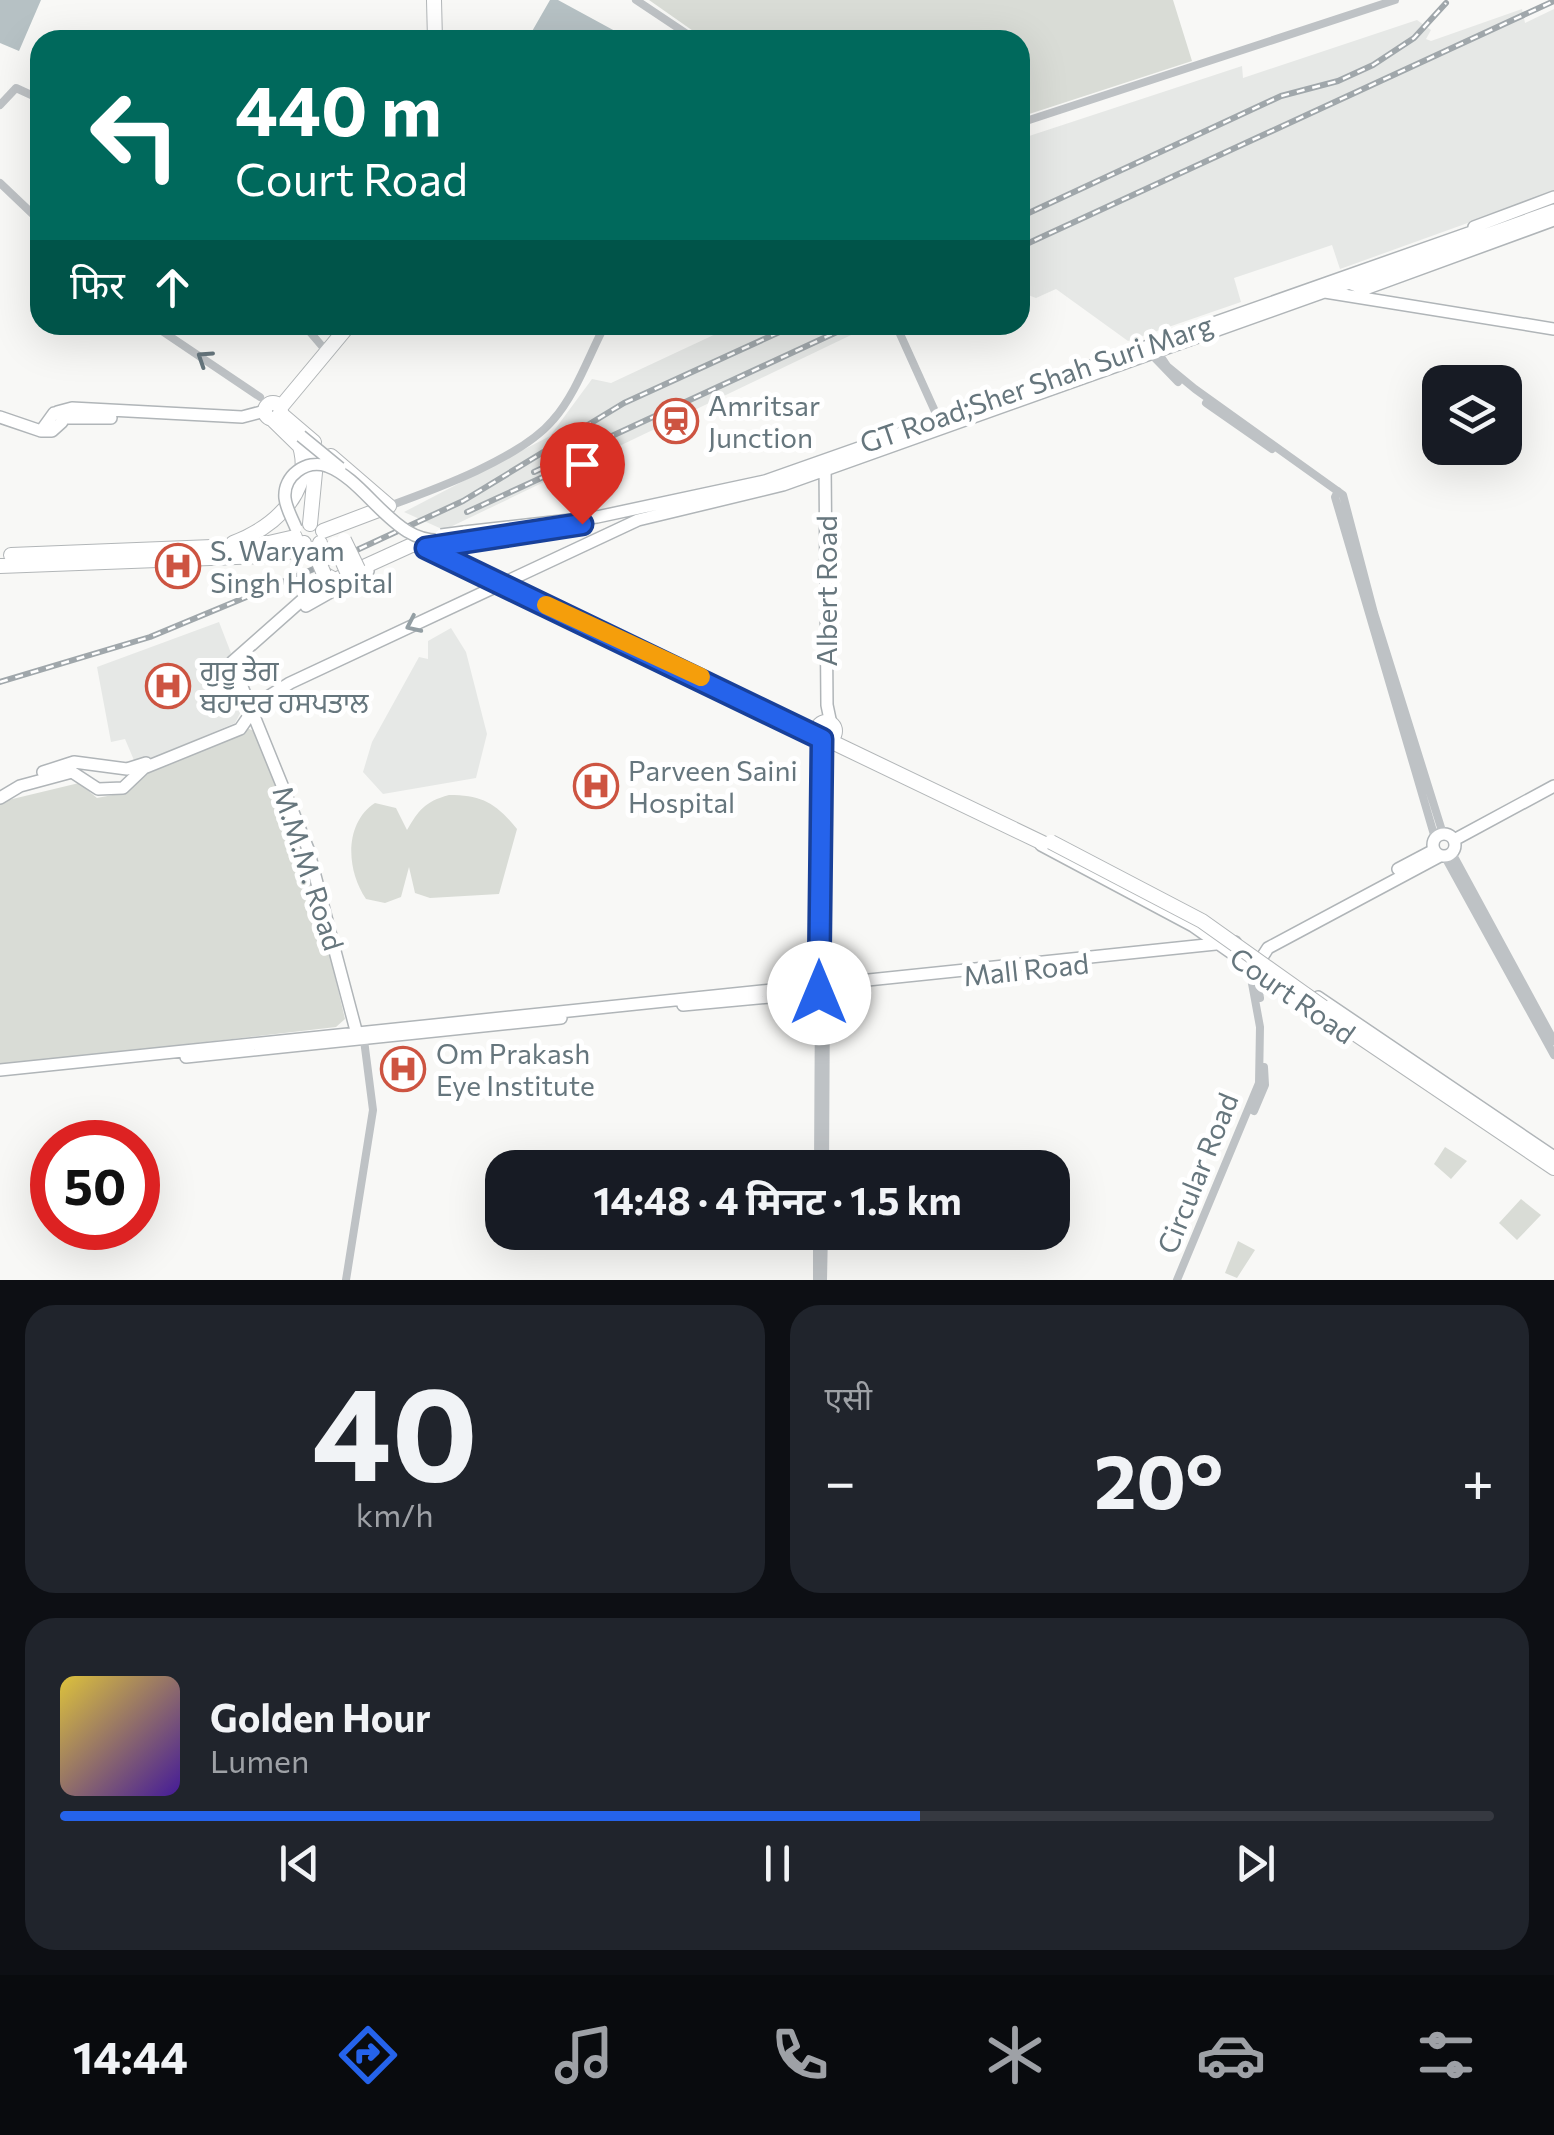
<!DOCTYPE html>
<html lang="hi">
<head>
<meta charset="utf-8">
<style>
	:root { --surface:#171b24; --page:#20242c; --text:#f1f3f6; --muted:#9ea1a6; --line:#363941; --accent:#2563eb }
	body { margin:0; font-family:Commissioner,"Noto Sans Devanagari","Noto Sans Gurmukhi",sans-serif; background:var(--page); color:var(--text); height:100vh; display:flex; flex-direction:column; font-size:38px; white-space:nowrap }
	* { box-sizing:border-box; margin:0 }
	p { font-size:32px; color:var(--muted) }
	.icon { flex:none; width:55px; height:55px; fill:none; stroke:currentColor; stroke-width:2; stroke-linecap:round; stroke-linejoin:round }
	.map { position:relative; height:1280px; overflow:hidden }
	.panel { display:flex; flex-direction:column; gap:25px; padding:25px; background:#0d0f14; flex:1 }
	.panel>* { flex:none }
	.hud { position:absolute; left:30px; top:30px; width:1000px; height:305px; border-radius:30px; box-shadow:0 10px 40px #0002; background:#00695c; color:#fff; overflow:hidden }
	.buttons { position:absolute; left:1422px; top:365px; display:grid; gap:20px }
	.buttons a { display:grid; place-items:center; width:100px; height:100px; border-radius:20px; background:var(--surface); box-shadow:0 10px 40px #0002; font-size:50px }
	.speed { position:absolute; left:30px; top:1120px; display:flex; gap:20px; font-size:50px; font-weight:700; text-align:center }
	.speed>* { display:grid; place-content:center; width:130px; height:130px; border-radius:50%; background:var(--surface); box-shadow:0 10px 40px #0002; line-height:1 }
	.speed .limit { border:15px solid #d22; background:#fff; color:#111 }
	.pin { position:absolute; display:grid; place-items:center; width:85px; height:85px; color:#fff; margin:-102px -42px; border-radius:50% 50% 50% 0; rotate:-45deg; box-shadow:0 0 10px #0007 }
	.pin .icon { rotate:45deg }
	.me { position:absolute; width:110px; margin:-55px; rotate:0deg; stroke-linejoin:round; filter:drop-shadow(0 0 8px #0008) }
	.turn { display:flex; align-items:center; gap:35px; height:210px; padding:0 40px; font-size:45px }
	.turn .icon { width:130px; height:130px; stroke-width:2.5 }
	.turn b { display:block; font-size:70px; line-height:85px }
	.then { display:flex; align-items:center; height:95px; padding:0 40px; background:#0003; gap:20px; font-size:38px }
	.big { font-size:75px; font-weight:700; line-height:1.1 }
	.panel .tile { flex:1; display:flex; flex-direction:column; justify-content:center; gap:15px; min-width:0; padding:0 35px; border-radius:30px; background:var(--page) }
	.panel .dial { align-items:center; gap:0 }
	.dial b { font-size:130px; line-height:1 }
	.song { display:flex; align-items:center; gap:30px }
	.cover { width:120px; height:120px; border-radius:15px; background:linear-gradient(135deg,hsl(50 70% 55%),hsl(260 70% 35%)) }
	.played { height:10px; border-radius:5px; background:linear-gradient(90deg,var(--accent) 60%,var(--line) 60%) }
	.keys { display:flex; justify-content:space-around; direction:ltr }
	.heat { display:flex; justify-content:space-between; align-items:center; font-size:55px; direction:ltr }
	.panel .tiles { flex:1; display:grid; gap:25px; grid-template-columns:1fr 1fr }
	.tile:last-child { grid-column:span 2 }
	.trip { position:absolute; left:485px; top:1150px; width:585px; height:100px; border-radius:30px; background:var(--surface); box-shadow:0 10px 40px #0002; font-weight:700; line-height:100px; text-align:center }
	.tabs { display:flex; height:160px; justify-content:space-around; align-items:center; background:#090b0e; color:var(--muted) }
	.tabs .icon { width:70px; height:70px }
	.tabs .current { color:var(--accent) }
	.tabs b { font-size:45px; color:var(--text) }
	.map>svg:first-child { display:block }
</style>
</head>
<body>
<div class="map">
<svg width="1554" height="1280" viewBox="0 0 1554 1280">
	<rect width="100%" height="100%" fill="#f8f8f6"/>
	<!-- built -->
	<path fill="#e6e8e6" d="M1522,9L1525,23L1554,9V192L1340,269L1332,245L1234,278L1241,302L1128,341L1056,289L1036,298L1020,292V139L1242,66L1243,78L1417,20L1431,30L1426,39L1431,41Z
		M735,325H872L444,530L404,512L550,436L592,379L611,383Z
		M219,622L231,653L225,663L245,704L235,723L136,765L125,739L111,742L97,667Z
		M451,628L466,652L487,734L476,778L383,794L363,772L372,742L419,657L428,659V641Z"/>
	<!-- green -->
	<path fill="#d9dcd6" d="M649,0H1173L1192,61L1020,117V40H706Z
		M247,728L256,732L305,850L345,1019L336,1027L0,1066V802L79,783L97,798L123,793L148,773Z
		M449,795C482,795 496,803 517,829L499,894L430,898L415,893L409,867L401,897L385,903L366,899C346,870 344,823 375,803L396,808L407,830C419,810 424,802 449,795Z
		M1445,1147L1467,1161L1451,1179L1434,1164Z
		M1521,1199L1541,1215L1517,1240L1499,1223Z
		M1238,1241L1255,1250L1237,1278L1225,1273Z"/>
	<!-- water -->
	<path fill="#b6c1c4" d="M0,0H41L19,51L0,43Z
		M550,0H558L615,31L610,40H527Z"/>
	<g fill="none" stroke-linecap="round" stroke-linejoin="round">
		<defs>
			<path id="major" d="M1474,227L1554,197
				M1349,283L1365,289L1554,220
				M1325,292L1554,329
				M57,412L72,408L242,417L265,411
				M54,413L61,414L62,422L52,431H41Z
				M0,417L41,431
				M63,418H111
				M825,462L827,705L831,724
				M464,532L597,517L765,481L1480,229
				M426,548L566,528
				M327,578L232,662L308,849L358,1038
				M306,606L368,571
				M43,772L74,762L127,769L146,763
				M0,798L20,786L72,772L98,789L123,788L144,768L240,729L258,703L290,683L638,520L783,485L1554,210
				M1433 845a11 11 0 1 1 22 0a11 11 0 1 1-22 0Z
				M1454,840L1554,786
				M1041,845L1193,926L1323,1017
				M1398,869L1434,850
				M1257,965L1268,948L1440,856
				M819,989L822,791L827,740
				M1318,997L1554,1157
				M683,1005L854,989
				M186,1057L561,1018
				M0,1070L1235,942"/>
			<path id="highway" d="M434,0L435,40
				M265 411a8 8 0 1 1 16 0a8 8 0 1 1-16 0Z
				M280,408L349,325
				M280,413L314,442
				M272,419L316,462L310,524
				M323,531L389,506L331,456
				M233,543C277,526 318,488 297,438
				M320,543L322,559
				M11,555L260,545L295,537
				M0,566L264,556L293,551L304,543
				M324,574L335,580L414,544L819,736
				M817 731a9 9 0 1 1 18 0a9 9 0 1 1-18 0Z
				M828,740L1049,846
				M1320,1010L1554,1168"/>
		</defs>
		<!-- major casing -->
		<use href="#major" stroke="#b0b5b8" stroke-width="14"/>
		<!-- highway casing -->
		<use href="#highway" stroke="#b2b6b8" stroke-width="16"/>
		<!-- minor -->
		<path stroke="#bec2c5" stroke-width="8" d="M636,0L696,40
			M0,105L16,88L40,99
			M1020,123L1395,0
			M0,183L40,221
			M153,325L260,397
			M304,325L327,352
			M896,325L938,418
			M1157,351L1167,366L1195,389L1343,495L1374,613L1443,834
			M1150,353L1178,382
			M1206,403L1272,449
			M1338,491L1335,497L1435,838
			M389,506C436,489 521,458 553,420C576,394 589,355 605,325
			M1452,853L1554,1041
			M1445,857L1554,1055
			M1255,968L1260,998
			M1254,1111L1265,1085L1264,1067
			M818,1168L819,993
			M825,1168L826,993
			M346,1280L373,1110L364,1040
			M817,1280V1232
			M823,1280L824,1232
			M1177,1280L1259,1083L1260,1027L1249,967"/>
		<!-- major -->
		<use href="#major" stroke="#fff" stroke-width="11"/>
		<!-- highway -->
		<use href="#highway" stroke="#fff" stroke-width="14"/>
		<defs>
			<path id="rail" d="M1020,217L1281,96L1338,81L1373,65L1414,38L1446,3
				M1020,247L1554,1
				M534,472L852,325
				M467,512L554,472
				M0,682L150,637L333,561L463,501L624,403L795,325"/>
		</defs>
		<!-- rail casing -->
		<use href="#rail" stroke="#a0a7ab" stroke-width="6"/>
		<!-- rail -->
		<use href="#rail" stroke="#fff" stroke-width="2.5" stroke-dasharray="8" stroke-linecap="butt"/>
		<defs>
			<path id="major-bridge" d="M301,436L340,468
				M296,528C292,518 286,508 285,498C283,476 306,459 327,466C370,482 396,551 450,539
				M441,535L464,532"/>
			<path id="highway-bridge" d="M344,540L358,569
				M335,544L348,574
				M318,560L324,574
				M1051,842L1202,921L1323,1007"/>
		</defs>
		<!-- major-bridge casing -->
		<use href="#major-bridge" stroke="#b0b5b8" stroke-width="14" stroke-linecap="butt"/>
		<!-- highway-bridge casing -->
		<use href="#highway-bridge" stroke="#b2b6b8" stroke-width="16" stroke-linecap="butt"/>
		<!-- major-bridge -->
		<use href="#major-bridge" stroke="#fff" stroke-width="11"/>
		<!-- highway-bridge -->
		<use href="#highway-bridge" stroke="#fff" stroke-width="14"/>
	</g>
	<!-- one-way arrows -->
	<defs><path id="oneway-chevron" d="M-2-3.5L2.5 0L-2 3.5" fill="none" stroke-width="1.6" stroke-linecap="round" stroke-linejoin="round" transform="scale(2.5)"/></defs>
	<use stroke="#66767d" href="#oneway-chevron" transform="translate(204 358) rotate(-147)"/>
	<use stroke="#949fa4" href="#oneway-chevron" transform="translate(413 625) rotate(155)"/>
	<g fill="none" stroke-linecap="round" stroke-linejoin="round">
		<defs>
			<path id="route" d="M582,524L426,548L822,739L819,993"/>
		</defs>
		<!-- route casing -->
		<use href="#route" stroke="#184099" stroke-width="25"/>
		<!-- route -->
		<use href="#route" stroke="#2563eb" stroke-width="18"/>
		<!-- slow -->
		<path stroke="#f59e0b" stroke-width="18" d="M546,605L701,677"/>
	</g>
	<!-- icons -->
	<defs>
		<symbol id="station-ring" viewBox="-11 -11 22 22"><circle r="9.5" fill="#fff" stroke="#cd5441" stroke-width="1.5"/><path d="M-3-6H3Q5-6 5-4V2Q5 4 3 4L4.5 6H3L1.5 4h-3L-3 6H-4.5L-3 4Q-5 4-5 2V-4Q-5-6-3-6ZM-3.5-4v3h7v-3ZM-3.5 1v1.5H-2V1ZM2 1v1.5H3.5V1Z" fill="#cd5441"/></symbol>
		<symbol id="hospital-ring" viewBox="-11 -11 22 22"><circle r="9.5" fill="#fff" stroke="#cd5441" stroke-width="1.5"/><path d="M-5-5h3v3.5h4V-5h3V5h-3V1.5h-4V5h-3Z" fill="#cd5441"/></symbol>
	</defs>
	<g fill-rule="evenodd">
		<use href="#station-ring" x="651" y="396" width="50" height="50"/>
		<use href="#hospital-ring" x="153" y="541" width="50" height="50"/>
		<use href="#hospital-ring" x="143" y="661" width="50" height="50"/>
		<use href="#hospital-ring" x="571" y="761" width="50" height="50"/>
		<use href="#hospital-ring" x="378" y="1044" width="50" height="50"/>
	</g>
	<g text-anchor="middle" dominant-baseline="central" stroke-width="10" stroke-linejoin="round" paint-order="stroke">
		<!-- street labels -->
		<g font-size="28" fill="#66767d" stroke="#fff">
			<text transform="translate(1036 383) rotate(-19)">GT Road;Sher Shah Suri Marg</text>
			<text transform="translate(826 591) rotate(-90)">Albert Road</text>
			<text transform="translate(309 868) rotate(72)">M.M.M. Road</text>
			<text transform="translate(1026 969) rotate(-6)">Mall Road</text>
			<text transform="translate(1293 995) rotate(35)">Court Road</text>
			<text transform="translate(1197 1173) rotate(-68)">Circular Road</text>
		</g>
		<!-- poi labels -->
		<g font-size="28" fill="#66767d" stroke="#fff" text-anchor="start">
			<text x="708" y="405">Amritsar<tspan x="708" dy="32">Junction</tspan></text>
			<text x="210" y="550">S. Waryam<tspan x="210" dy="32">Singh Hospital</tspan></text>
			<text x="200" y="670">ਗੁਰੂ ਤੇਗ<tspan x="200" dy="32">ਬਹਾਦਰ ਹਸਪਤਾਲ</tspan></text>
			<text x="628" y="770">Parveen Saini<tspan x="628" dy="32">Hospital</tspan></text>
			<text x="436" y="1053">Om Prakash<tspan x="436" dy="32">Eye Institute</tspan></text>
		</g>
	</g>
</svg>
<div class="buttons">
<a><svg class="icon" aria-label="layers" viewBox="0 0 24 24"><path d="M12 4l9 5-9 5-9-5zM3 14l9 5 9-5"/></svg></a>
</div>
<div class="speed"><div class="limit">50</div></div>
<div class="pin" style="left:582px;top:524px;background:#d93025"><svg class="icon" aria-label="arrive" viewBox="0 0 24 24"><path d="M6 21V4h12l-3 4 3 4H6"/></svg></div>
<svg class="me" style="left:819px;top:993px" viewBox="-20 -20 40 40"><circle r="19" fill="#fff"/><path d="M0-13L10 11 0 6-10 11z" fill="#2563eb"/></svg>
<div class="trip">14:48 · 4 मिनट · 1.5 km</div>
<div class="hud">
<div class="turn"><svg class="icon" aria-label="left" viewBox="0 0 24 24"><path d="M17 20v-9H6M10 6l-5 5 5 5"/></svg><div><b>440 m</b>Court Road</div></div>
<div class="then">फिर<svg class="icon" aria-label="ahead" viewBox="0 0 24 24"><path d="M12 20V5M6 11l6-6 6 6"/></svg></div>
</div>
</div>
<section class="panel">
<div class="tiles">
<div class="tile dial"><b>40</b><p>km/h</p></div>
<div class="tile"><p>एसी</p>
<div class="heat"><a>−</a><b class="big">20°</b><a>+</a></div>
</div>
<div class="tile">
<div class="song"><i class="cover"></i><div><b>Golden Hour</b><p>Lumen</p></div></div>
<div class="played"></div>
<div class="keys"><svg class="icon" aria-label="previous" viewBox="0 0 24 24"><path d="M18 5L8 12l10 7zM5 5v14"/></svg><svg class="icon" aria-label="pause" viewBox="0 0 24 24"><path d="M8 5v14M16 5v14"/></svg><svg class="icon" aria-label="next" viewBox="0 0 24 24"><path d="M6 5l10 7-10 7zM19 5v14"/></svg></div>
</div>
</div>
</section>
<nav class="tabs">
<b>14:44</b>
<svg class="icon current" aria-label="directions" viewBox="0 0 24 24"><path d="M12 3l9 9-9 9-9-9zM9 14v-3h6M13 9l2 2-2 2"/></svg>
<svg class="icon" aria-label="music" viewBox="0 0 24 24"><path d="M9 18V5l10-2v13"/><circle cx="6" cy="18" r="3"/><circle cx="16" cy="16" r="3"/></svg>
<svg class="icon" aria-label="phone" viewBox="0 0 24 24"><path d="M5 4h4l2 5-3 2q2 4 5 5l2-3 5 2v4C11 20 4 13 5 4z"/></svg>
<svg class="icon" aria-label="climate" viewBox="0 0 24 24"><path d="M12 3v18M4 7l16 10M4 17L20 7"/></svg>
<svg class="icon" aria-label="car" viewBox="0 0 24 24"><path d="M5 17H2v-5l4-1 3-4h7l3 4 3 1v5h-3M9 17h6M6 11h13"/><circle cx="7" cy="17" r="2"/><circle cx="17" cy="17" r="2"/></svg>
<svg class="icon" aria-label="filters" viewBox="0 0 24 24"><path d="M4 7h16M4 17h16"/><circle cx="9" cy="7" r="2"/><circle cx="15" cy="17" r="2"/></svg>
</nav>
</body>
</html>
